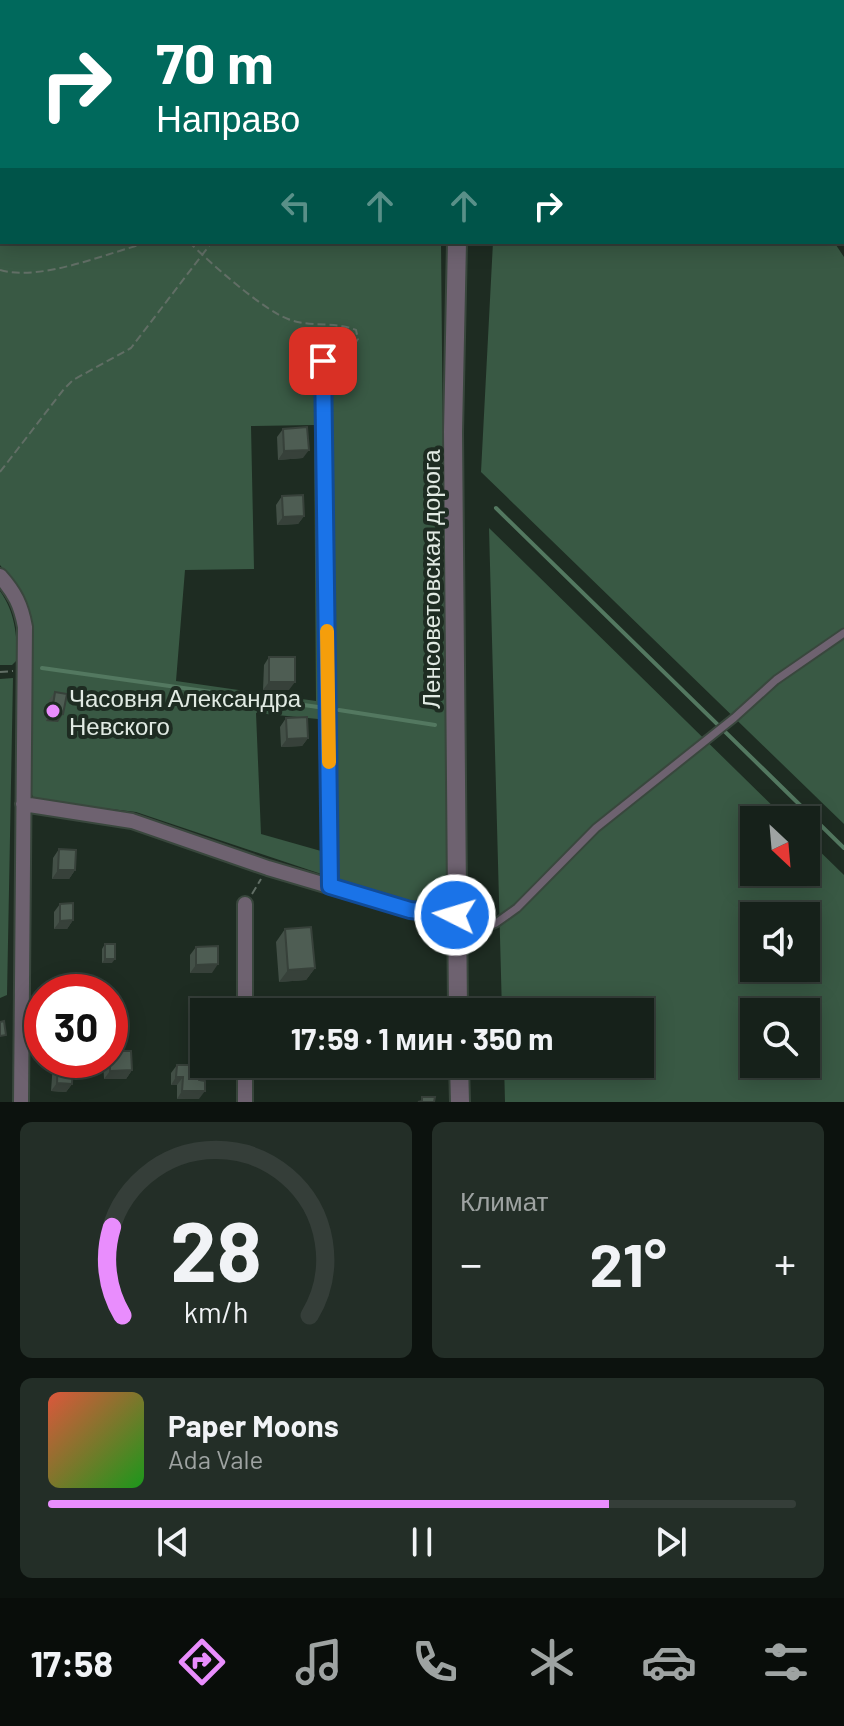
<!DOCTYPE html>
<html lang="ru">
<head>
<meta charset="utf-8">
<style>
	:root { --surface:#16211a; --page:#232e27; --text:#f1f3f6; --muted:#9ea3a2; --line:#353e39; --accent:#e98dfd }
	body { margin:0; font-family:Barlow,sans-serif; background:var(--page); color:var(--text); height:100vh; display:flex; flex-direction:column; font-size:30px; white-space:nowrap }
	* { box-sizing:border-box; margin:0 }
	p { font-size:26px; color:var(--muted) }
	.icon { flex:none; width:44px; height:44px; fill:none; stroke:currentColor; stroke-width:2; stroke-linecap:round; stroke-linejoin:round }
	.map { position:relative; height:1102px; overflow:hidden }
	.side { display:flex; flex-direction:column; gap:20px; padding:20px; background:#0c120e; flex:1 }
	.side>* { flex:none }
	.hud { position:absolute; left:0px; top:0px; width:844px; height:244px; box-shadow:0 4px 20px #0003,0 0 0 2px var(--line); background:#00695c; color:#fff; overflow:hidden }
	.needle { width:52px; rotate:154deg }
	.tools { position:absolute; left:740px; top:806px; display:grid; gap:16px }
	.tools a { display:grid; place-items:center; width:80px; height:80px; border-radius:0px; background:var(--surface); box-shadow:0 4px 20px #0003,0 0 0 2px var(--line); font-size:40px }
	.speed { position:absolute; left:24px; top:974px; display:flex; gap:16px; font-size:40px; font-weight:700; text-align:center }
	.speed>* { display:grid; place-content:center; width:104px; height:104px; border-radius:50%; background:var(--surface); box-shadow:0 4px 20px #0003,0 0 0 2px var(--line); line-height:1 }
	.speed .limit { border:12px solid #d22; background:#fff; color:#111 }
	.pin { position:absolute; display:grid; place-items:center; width:68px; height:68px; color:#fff; margin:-34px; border-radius:16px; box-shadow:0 4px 12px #0006 }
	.me { position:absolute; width:88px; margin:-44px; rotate:275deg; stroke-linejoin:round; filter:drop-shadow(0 0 6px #0008) }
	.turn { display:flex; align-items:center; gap:28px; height:168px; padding:0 24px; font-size:36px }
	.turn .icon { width:104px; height:104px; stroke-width:2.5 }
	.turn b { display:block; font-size:56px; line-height:68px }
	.lanes { display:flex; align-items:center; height:76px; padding:0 24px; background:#0003; justify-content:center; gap:40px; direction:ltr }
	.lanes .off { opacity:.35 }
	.big { font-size:60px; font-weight:700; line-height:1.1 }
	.side .card { flex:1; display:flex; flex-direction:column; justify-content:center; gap:12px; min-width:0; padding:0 28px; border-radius:12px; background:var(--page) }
	.side .dial { align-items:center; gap:0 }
	.dial svg { height:208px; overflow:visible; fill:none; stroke:var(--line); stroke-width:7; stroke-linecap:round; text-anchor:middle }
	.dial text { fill:var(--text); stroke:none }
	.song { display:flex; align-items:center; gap:24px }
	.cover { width:96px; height:96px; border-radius:12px; background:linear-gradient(135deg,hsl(10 70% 55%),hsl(120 70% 35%)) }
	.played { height:8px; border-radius:4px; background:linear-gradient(90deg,var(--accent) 75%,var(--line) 75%) }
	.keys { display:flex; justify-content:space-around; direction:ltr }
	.heat { display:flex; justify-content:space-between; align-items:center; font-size:44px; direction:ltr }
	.side .tiles { flex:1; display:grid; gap:20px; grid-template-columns:1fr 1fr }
	.card:last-child { grid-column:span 2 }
	.trip { position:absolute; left:190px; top:998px; width:464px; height:80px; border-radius:0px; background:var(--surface); box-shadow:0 4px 20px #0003,0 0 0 2px var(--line); font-weight:700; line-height:80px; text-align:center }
	.tab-bar { display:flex; height:128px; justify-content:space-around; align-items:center; background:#090d0a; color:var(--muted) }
	.tab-bar .icon { width:56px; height:56px }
	.tab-bar .active { color:var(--accent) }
	.tab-bar b { font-size:36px; color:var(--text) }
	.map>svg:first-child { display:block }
</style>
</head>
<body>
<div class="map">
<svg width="844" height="1102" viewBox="0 0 844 1102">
	<rect width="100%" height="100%" fill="#1e2c22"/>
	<!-- green -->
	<path fill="#395944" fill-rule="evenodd" d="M0,0H441V2H2V16Z
		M0,48L2,242H441L447,894L443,904L435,908L405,902L136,812L35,800L27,786L32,618L20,591L0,565ZM314,425L316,701L176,681L185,570L254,569L251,426ZM256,713L318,719L321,851L261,834Z
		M493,242H834L844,257V824L481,472Z
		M489,528L787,820H754V872H806V838L844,875V1102H505L504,1064H640V1012H502ZM754,916H806V968H754ZM754,1012H806V1064H754Z
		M0,591C15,612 17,634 17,660L12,665H0Z
		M13,678L7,995L0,998V679Z"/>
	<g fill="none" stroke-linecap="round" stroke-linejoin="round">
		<!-- stream -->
		<path stroke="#537860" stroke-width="4" d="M496,508L844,848
			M42,668L318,707
			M339,710L435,725"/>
		<defs>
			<path id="service" d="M323,361L330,886
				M463,932H476L496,923L517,908L596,828L734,718L776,680L844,633"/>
			<path id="minor" d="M0,576C15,593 21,605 25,627L21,1102
				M23,804L132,821L268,868L410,910L455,915
				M245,904V1012
				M245,1064V1102"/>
			<path id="tertiary" d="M457,2V0
				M504,2L506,0
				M457,242L453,432L458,1012
				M459,1064L460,1102"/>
		</defs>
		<!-- service casing -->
		<use href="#service" stroke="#39473d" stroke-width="11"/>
		<!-- minor casing -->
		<use href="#minor" stroke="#39473d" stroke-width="18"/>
		<!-- tertiary casing -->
		<use href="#tertiary" stroke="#39473d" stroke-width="22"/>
		<!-- path -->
		<path stroke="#616e65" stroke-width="2" stroke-dasharray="8 4" stroke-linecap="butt" d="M247,0L252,2
			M691,0L693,2
			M350,2L351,0
			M535,2L538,0
			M0,86H2
			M842,154L844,156
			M189,242C209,262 263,310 288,319C311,328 335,321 356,330L358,339L354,345L330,356
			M0,270C43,282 108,252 151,242
			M0,472L64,389L73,380L131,348L212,242
			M0,672L13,671
			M252,894L261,879"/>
		<!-- service -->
		<use href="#service" stroke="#6e6270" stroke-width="7"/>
		<!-- minor -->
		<use href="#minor" stroke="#6e6270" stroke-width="14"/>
		<!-- tertiary -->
		<use href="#tertiary" stroke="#6e6270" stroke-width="18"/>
	</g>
	<!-- wall -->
	<path fill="#435047" d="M283,429L303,458L278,460L277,437Z
		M282,496L304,516L298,524L277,525L276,505Z
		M269,657L289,690H263L264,665Z
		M55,692L58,722L46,721L49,700Z
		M286,718L308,738L302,746L281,747L280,727Z
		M59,849L75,870L69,879H52L53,858Z
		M60,904L73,920L67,929H54V912Z
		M285,929L315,968L306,980L279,982L276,942Z
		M105,944L112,963H102V949Z
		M196,947L212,973H190V955Z
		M55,1060H73L72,1084L66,1092L51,1091L53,1063Z
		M103,1060H110L132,1070L126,1079H104Z
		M409,1064H432V1067L426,1075H409Z
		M177,1065L199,1099H177V1085H171V1073Z"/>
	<!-- shaded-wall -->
	<path fill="#37413a" d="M309,450L303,458L278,460L284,451Z
		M304,516L298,524L277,525L283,517Z
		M269,682H295L289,690H263Z
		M52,712L63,714L58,722L46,721Z
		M308,738L302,746L281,747L287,739Z
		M58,870H75L69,879H52Z
		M73,920L67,929H54L60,921Z
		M105,959H115L112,963H102Z
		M218,964L212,973H190L196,965Z
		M315,968L306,980L279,982L288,970Z
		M283,1064H297L292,1070H278Z
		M415,1066L432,1067L426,1075H409Z
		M132,1070L126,1079H104L110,1071Z
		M176,1077H183L177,1085H171Z
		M57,1083L72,1084L66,1092L51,1091Z
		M182,1091H205L199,1099H177Z"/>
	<!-- building -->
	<path fill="#4e5d53" stroke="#37413a" stroke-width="2" d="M307,427L309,450L284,451L283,429Z
		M303,495L304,516L283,517L282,496Z
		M269,657H295V682H269Z
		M55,692L67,694L63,714L52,712Z
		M307,717L308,738L287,739L286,718Z
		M59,849L76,850L75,870H58Z
		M73,903V920L60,921V904Z
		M311,927L315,968L288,970L285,929Z
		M105,944H115V959H105Z
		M218,946V964L196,965V947Z
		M83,989L101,990V992H83Z
		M278,1003H289V1012H278Z
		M432,1003V1012H418L417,1004Z
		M4,1021L6,1035L0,1036V1022Z
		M110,1051H131L132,1070L110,1071Z
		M58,1060H73L72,1084L57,1083Z
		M415,1064H432V1067L415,1066Z
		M177,1065H199V1080L205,1081V1091H182L183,1077H176Z
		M422,1097H435L434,1102H418L422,1101Z"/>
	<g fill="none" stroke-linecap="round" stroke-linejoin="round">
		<defs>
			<path id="route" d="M323,361L330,886L410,910L455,915"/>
		</defs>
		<!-- route casing -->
		<use href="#route" stroke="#114b97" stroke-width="20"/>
		<!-- route -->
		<use href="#route" stroke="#1a73e8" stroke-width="14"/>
		<!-- slow -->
		<path stroke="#f59e0b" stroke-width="14" d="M327,631L329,762"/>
	</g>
	<!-- markers -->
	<circle fill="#e98dfd" stroke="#1e2c22" stroke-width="3" cx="53" cy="711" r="8"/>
	<g text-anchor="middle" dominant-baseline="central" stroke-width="8" stroke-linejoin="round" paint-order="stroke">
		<!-- street labels -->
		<g font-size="24" fill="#e1eae3" stroke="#1e2c22">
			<text transform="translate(430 579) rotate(-90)">Ленсоветовская дорога</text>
		</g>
		<!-- poi labels -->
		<g font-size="24" fill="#e1eae3" stroke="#1e2c22" text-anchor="start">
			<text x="69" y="697">Часовня Александра<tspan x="69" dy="28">Невского</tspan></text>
		</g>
	</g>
</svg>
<div class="tools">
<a><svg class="needle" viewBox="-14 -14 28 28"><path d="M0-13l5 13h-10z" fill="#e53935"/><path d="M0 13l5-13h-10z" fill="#9ea3a2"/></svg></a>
<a><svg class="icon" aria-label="sound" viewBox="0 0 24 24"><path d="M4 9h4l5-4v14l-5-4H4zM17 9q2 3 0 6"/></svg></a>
<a><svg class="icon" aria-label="search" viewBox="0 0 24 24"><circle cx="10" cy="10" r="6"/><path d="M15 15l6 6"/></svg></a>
</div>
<div class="speed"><div class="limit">30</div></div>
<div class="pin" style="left:323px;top:361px;background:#d93025"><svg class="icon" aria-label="arrive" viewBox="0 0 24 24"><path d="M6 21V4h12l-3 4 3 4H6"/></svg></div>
<svg class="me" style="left:455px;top:915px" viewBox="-20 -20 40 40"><circle r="17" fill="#1a73e8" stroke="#fff" stroke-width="3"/><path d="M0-11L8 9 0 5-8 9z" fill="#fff"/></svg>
<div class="trip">17:59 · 1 мин · 350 m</div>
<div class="hud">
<div class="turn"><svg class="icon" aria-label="right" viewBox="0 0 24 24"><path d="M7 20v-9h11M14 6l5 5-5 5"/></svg><div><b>70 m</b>Направо</div></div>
<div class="lanes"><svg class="icon off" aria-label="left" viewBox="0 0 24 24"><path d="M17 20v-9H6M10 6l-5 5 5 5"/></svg><svg class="icon off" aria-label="ahead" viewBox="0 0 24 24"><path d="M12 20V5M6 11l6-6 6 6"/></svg><svg class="icon off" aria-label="ahead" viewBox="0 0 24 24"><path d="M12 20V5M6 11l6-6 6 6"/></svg><svg class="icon" aria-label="right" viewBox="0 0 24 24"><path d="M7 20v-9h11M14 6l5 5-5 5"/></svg></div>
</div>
</div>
<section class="side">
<div class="tiles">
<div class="card dial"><svg viewBox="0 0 100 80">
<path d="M14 69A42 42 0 1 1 86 69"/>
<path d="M14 69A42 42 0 0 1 10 35" stroke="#e98dfd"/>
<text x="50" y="56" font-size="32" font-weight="700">28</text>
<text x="50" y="72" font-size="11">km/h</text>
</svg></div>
<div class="card"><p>Климат</p>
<div class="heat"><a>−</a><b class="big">21°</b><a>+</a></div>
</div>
<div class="card">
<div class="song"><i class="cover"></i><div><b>Paper Moons</b><p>Ada Vale</p></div></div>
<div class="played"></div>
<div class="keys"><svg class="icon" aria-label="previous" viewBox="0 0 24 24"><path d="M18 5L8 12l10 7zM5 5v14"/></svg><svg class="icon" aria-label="pause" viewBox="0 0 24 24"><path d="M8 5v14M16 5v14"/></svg><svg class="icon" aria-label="next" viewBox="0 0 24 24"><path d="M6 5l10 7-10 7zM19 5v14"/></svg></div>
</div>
</div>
</section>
<nav class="tab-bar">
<b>17:58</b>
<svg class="icon active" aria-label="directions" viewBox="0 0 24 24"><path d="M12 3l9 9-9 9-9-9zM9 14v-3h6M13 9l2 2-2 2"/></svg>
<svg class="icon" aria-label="music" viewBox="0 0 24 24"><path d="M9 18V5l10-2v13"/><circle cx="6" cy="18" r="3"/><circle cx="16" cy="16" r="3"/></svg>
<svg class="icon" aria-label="phone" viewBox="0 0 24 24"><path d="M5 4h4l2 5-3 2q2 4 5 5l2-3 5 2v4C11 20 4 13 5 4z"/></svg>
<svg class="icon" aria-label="climate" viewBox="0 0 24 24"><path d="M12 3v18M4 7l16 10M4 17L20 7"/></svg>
<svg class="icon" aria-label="car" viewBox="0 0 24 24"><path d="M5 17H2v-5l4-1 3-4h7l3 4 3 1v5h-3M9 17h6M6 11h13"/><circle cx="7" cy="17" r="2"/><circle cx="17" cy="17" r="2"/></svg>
<svg class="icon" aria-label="filters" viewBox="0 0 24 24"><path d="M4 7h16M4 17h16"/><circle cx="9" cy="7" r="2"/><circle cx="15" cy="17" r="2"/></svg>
</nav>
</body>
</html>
